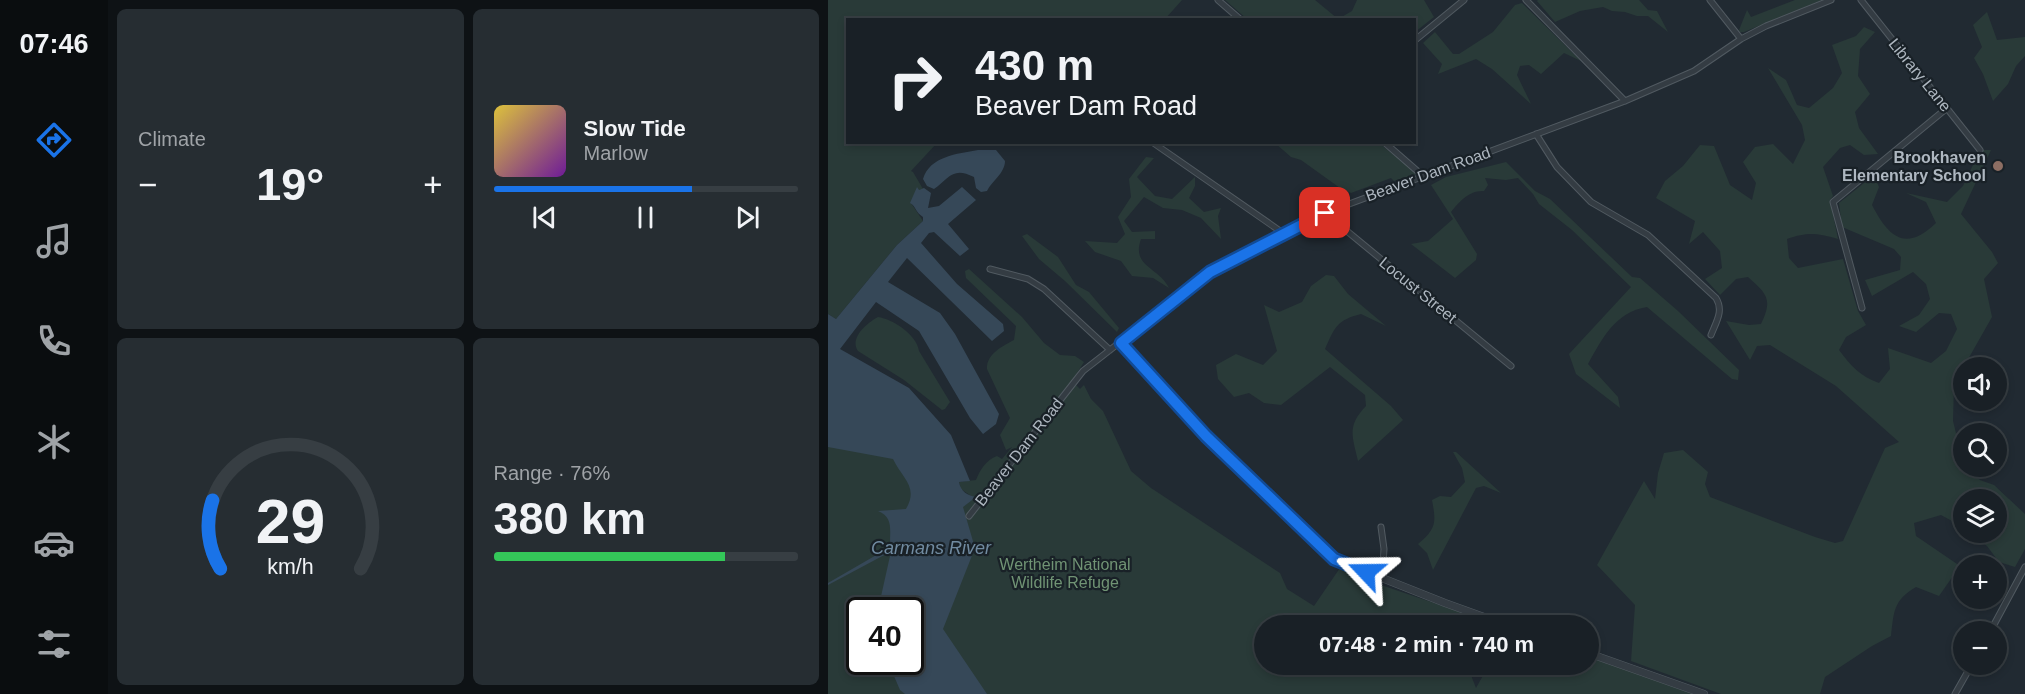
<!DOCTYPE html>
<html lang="en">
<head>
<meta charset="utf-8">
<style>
	:root { --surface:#192026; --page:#262d32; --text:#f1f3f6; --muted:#9fa3a7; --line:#373e43; --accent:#1a73e8 }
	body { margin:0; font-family:Helvetica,sans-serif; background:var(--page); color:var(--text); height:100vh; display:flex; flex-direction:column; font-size:22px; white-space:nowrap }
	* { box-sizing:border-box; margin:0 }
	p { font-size:20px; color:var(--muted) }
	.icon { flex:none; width:33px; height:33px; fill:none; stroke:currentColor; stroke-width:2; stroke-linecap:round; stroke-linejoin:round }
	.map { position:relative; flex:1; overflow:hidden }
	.side { display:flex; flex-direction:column; gap:9px; padding:9px; background:#0e1215; width:720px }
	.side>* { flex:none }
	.banner { position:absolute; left:18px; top:18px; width:570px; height:126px; border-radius:0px; box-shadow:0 3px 9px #0003,0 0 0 2px var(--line); background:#192026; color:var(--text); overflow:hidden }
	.buttons { position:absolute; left:1125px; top:357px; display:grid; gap:12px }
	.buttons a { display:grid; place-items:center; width:54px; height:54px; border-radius:50%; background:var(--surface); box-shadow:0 3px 9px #0003,0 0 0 2px var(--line); font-size:30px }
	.speed { position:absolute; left:18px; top:597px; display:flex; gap:12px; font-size:30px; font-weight:700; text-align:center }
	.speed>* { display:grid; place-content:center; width:78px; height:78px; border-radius:50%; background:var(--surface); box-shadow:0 3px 9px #0003,0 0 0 2px var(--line); line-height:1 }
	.speed .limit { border:3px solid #111; border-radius:9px; background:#fff; color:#111 }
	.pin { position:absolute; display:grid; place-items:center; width:51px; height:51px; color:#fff; margin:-26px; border-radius:12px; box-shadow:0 3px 9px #0006 }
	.me { position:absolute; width:66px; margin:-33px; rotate:293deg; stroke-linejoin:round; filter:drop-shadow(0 0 4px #0008) }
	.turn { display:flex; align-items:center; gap:21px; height:126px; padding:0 30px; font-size:27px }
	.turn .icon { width:78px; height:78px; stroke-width:2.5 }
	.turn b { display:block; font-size:42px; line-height:51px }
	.big { font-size:45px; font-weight:700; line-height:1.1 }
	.side .card { flex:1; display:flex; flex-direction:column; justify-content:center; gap:9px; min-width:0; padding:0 21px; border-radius:9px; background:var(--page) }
	.side .dial { align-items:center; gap:0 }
	.dial svg { height:156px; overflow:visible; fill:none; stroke:var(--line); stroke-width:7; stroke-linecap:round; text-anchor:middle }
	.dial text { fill:var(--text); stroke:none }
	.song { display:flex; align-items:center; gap:18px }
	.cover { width:72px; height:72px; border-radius:9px; background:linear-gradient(135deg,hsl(50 70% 55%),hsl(280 70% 35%)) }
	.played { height:6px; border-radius:3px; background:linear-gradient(90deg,var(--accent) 65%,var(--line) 65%) }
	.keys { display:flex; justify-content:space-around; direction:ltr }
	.heat { display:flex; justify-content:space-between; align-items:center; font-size:33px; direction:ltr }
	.charge { height:9px; border-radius:4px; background:linear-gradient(90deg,#34c759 76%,var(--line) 0) }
	.side .tiles { flex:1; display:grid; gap:9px; grid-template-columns:repeat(2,1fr) }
	.trip { position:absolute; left:426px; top:615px; width:345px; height:60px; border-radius:30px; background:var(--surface); box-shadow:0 3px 9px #0003,0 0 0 2px var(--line); font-weight:700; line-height:60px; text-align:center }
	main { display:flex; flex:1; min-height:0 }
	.tab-bar { display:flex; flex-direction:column; width:108px; justify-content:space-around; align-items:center; background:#0a0d0f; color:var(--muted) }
	.tab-bar .icon { width:42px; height:42px }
	.tab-bar .current { color:var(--accent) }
	.tab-bar b { font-size:27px; color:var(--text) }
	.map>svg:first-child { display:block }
</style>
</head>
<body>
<main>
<nav class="tab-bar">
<b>07:46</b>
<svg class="icon current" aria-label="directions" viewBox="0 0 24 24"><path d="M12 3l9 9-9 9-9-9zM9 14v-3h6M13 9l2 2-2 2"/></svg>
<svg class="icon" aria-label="music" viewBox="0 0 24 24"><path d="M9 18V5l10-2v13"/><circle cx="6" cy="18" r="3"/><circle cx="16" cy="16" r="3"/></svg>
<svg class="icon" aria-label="phone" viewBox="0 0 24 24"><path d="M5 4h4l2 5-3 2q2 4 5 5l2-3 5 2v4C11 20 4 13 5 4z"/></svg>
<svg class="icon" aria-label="climate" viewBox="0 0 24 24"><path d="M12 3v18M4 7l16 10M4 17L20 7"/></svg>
<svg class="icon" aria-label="car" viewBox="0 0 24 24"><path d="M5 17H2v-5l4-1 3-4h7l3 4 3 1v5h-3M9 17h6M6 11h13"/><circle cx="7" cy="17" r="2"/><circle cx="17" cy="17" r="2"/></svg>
<svg class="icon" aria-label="filters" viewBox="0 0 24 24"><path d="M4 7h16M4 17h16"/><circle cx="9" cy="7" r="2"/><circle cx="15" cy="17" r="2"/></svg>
</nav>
<section class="side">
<div class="tiles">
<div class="card"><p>Climate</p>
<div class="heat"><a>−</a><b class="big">19°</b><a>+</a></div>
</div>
<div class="card">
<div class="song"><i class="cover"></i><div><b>Slow Tide</b><p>Marlow</p></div></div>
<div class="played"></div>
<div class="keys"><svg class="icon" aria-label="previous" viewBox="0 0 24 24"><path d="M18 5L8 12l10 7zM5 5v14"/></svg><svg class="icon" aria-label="pause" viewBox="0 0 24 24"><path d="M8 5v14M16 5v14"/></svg><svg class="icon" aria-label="next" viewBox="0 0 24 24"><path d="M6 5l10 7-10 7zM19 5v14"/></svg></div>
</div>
<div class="card dial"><svg viewBox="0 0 100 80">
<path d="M14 69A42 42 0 1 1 86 69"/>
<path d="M14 69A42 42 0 0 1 10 34" stroke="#1a73e8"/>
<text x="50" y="56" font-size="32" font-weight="700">29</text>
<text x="50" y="72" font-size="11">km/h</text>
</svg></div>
<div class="card"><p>Range · 76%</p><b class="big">380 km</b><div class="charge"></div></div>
</div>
</section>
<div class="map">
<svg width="1197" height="694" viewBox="0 0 1197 694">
	<rect width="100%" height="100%" fill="#212a32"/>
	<!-- green -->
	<path fill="#293a38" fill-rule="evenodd" d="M0,0H354L337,19L20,20V142L109,143L83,171L85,172L95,189L91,190L83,203L95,221L69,245L8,319L0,314Z
		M397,0H487L510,19L524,11L529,0H596L606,17L587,32L586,20L419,19Z
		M710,0H811L820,10L829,11L840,32L820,16H809L797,12L784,11L775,7L752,11L727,22L709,1Z
		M967,0H994L916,32H912L911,30L919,10L923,17Z
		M694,3L753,61L736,53L713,74L701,65L692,66L689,75L703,104L664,69L648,59L610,74L614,64L595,43L607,32L625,54H631L665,32L687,5Z
		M1159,12L1169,40L1197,37V56L1188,66L1180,84L1165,101L1155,74L1146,58L1154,47L1145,25Z
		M1036,27L1047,32L1032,49L1030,76L1042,94L1027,112L1031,128L1050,154L1036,155L1022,145L1012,148L995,167L1005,196L1002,200L1010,239C988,233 980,232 959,239L961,258L970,268L1015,259L1030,311L1038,325L1018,337L1011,350C1023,366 1032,376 1051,383L1062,369L1060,348L1103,363L1118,351L1129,329L1123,314L1111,313L1088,332L1071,326L1091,315L1102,299L1098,284L1085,272L1044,296L1037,280L1072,270L1073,257L1066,249L1014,227L1011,203L1046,175L1051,187L1044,205C1061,238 1078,252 1108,223L1098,202L1078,193L1119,202L1135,186L1152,150H1163L1133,214L1164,252L1170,263L1156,279L1164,317L1126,384L1125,421L1136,466L1152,480L1166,485L1197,514V549L1187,567L1171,562L1159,546L1143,533L1168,532V500H1136L1135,527L1113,515L1086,523L1088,536L1132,566L1111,596L1088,587C1065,601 1066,611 1063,636L1044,646L997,677L992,694H893L803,661L807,605L769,565L816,481L827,499L830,473L836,453L855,450L880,472L877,484L882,497L987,537L1007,543L1015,541L1057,448L1071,442L1008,386L942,345L929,346L922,360L898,321L921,325L933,324C945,299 939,294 920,277L908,279L892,295L877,279L894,268L892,251L875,232L861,244L867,221L828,198L837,181L855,166L872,145L886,146L902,185L924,200L928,183L915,162L927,147L945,144L965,164L977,140L974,125L940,68L958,80L969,105L981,108L1005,88L1014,73L1004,45L1028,36Z
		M447,143H551L589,174L566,181L563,178L523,193L512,188L473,160L463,157Z
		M318,157L326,158L309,177L327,196L344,199L367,177V186L361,198L376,212L393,208L390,216L393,239L373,218L354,210L335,208L316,197L296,221L304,232L327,231V239H313C303,267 331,267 341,288L325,278L304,276L293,261L267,252L257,241L289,243L297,234L290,217L303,197L301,179Z
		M678,162L707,191L722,199L804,277L812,278L850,311L911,370L910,380L904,379L819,307C787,312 774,339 760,364L790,397L792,408L748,374L741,354L803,287L744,230L711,204L705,194L690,178L678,180L657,178L660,185L656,191C641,190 631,202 623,212L649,254L648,260L627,278L583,244L600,241L625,219L603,185L618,177Z
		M199,234L230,257L248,285L261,292L291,328L289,332L237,281L211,259L194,236Z
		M141,269L194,317L216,343L232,355L247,356L256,362L244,381L252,389L256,385L263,399L275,411L303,471L323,488L452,573L459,589L486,606L514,565L556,586L650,618L648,626H436V664L639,665L648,688L661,665L760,664L761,653L875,694H0V351L124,494L143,496L133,489L131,482L148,480C152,470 158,460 169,456L174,459L184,447L178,450L172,435L182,418L159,369C158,354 175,346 186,340L188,326L138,278L137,271ZM32,610H82V662H32Z
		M498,275L506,276L520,294L558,326L533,314C509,320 507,327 497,349L563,406L575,420L530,461C524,435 519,426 538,406L537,395L502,367L453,405L436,403L421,393L406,397L390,379L388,365L408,354L435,365L449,351L436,305L451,312L474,302L483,286Z
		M50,317C65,319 89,335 91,351L122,402L117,409L114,410L76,380L30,351C21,338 39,323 50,317Z
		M625,452H628L673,493L656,486L648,488L605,570L599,553L590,544C609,528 608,522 604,500L612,496L623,497L637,482L634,468Z"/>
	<!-- water -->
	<path fill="#364858" d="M150,150H168L177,161C177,173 164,181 159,191L153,192L148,188L146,177C125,166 121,178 106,189L99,186L95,179C102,156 129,154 150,150Z
		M89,187L91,190L96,188L103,193L100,208L111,206L134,187L148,200L120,224L141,249L132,256L106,232L101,233L93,243L129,284L175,324L176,331L164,341L79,258L60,282L112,313L127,334L171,414L168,424L155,434L142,418L91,331L48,302L12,349L81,388L123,435L142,481L131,482C133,492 139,495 148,497L135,507L147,548L115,629L159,694H77L72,690L60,662H82V610H50L62,556L60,553L0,585V583L57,550L62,544C62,529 65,517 50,511L78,509C91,487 74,478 65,459L0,447V314L8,319L69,245L95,221V217C87,212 88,206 82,203Z"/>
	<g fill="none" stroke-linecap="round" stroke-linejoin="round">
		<defs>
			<path id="minor" d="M390,0L413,20
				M698,0L797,101
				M882,0L913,39
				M1033,0L1152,150
				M586,41L636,0
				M708,134L729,167L763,202L820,235L888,298C896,311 888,322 883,335
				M324,142L455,233
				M556,142L595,176
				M497,213L683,366
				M162,269L200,279L216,289L282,350
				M1034,308L1005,202L1119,108
				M141,516L255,371L382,272L497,213L797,101L866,71L913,39L938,26L1003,0
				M553,527L556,549L554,579
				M1162,632L1197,567
				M1127,694L1144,664"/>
			<path id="tertiary" d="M293,343L378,436L506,559L617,603L681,626
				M760,653L876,694"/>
		</defs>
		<!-- minor casing -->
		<use href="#minor" stroke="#515a61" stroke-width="7"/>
		<!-- tertiary casing -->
		<use href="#tertiary" stroke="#515a61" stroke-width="8"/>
		<!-- minor -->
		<use href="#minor" stroke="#343c43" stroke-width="5"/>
		<!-- tertiary -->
		<use href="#tertiary" stroke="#343c43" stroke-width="7"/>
	</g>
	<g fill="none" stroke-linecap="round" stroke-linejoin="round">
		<defs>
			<path id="route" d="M497,213L382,272L293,343L378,436L506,559L538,572"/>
		</defs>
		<!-- route casing -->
		<use href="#route" stroke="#114b97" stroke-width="15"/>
		<!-- route -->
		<use href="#route" stroke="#1a73e8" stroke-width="10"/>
	</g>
	<!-- markers -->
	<circle fill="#8d6e63" stroke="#192127" stroke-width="2" cx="1170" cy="166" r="6"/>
	<g text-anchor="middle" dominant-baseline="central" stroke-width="4.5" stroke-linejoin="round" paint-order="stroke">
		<!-- street labels -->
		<g font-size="16" fill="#aeb7c0" stroke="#192127">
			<text transform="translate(1092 75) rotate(51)">Library Lane</text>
			<text transform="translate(600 174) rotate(-20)">Beaver Dam Road</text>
			<text transform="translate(590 290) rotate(39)">Locust Street</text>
			<text transform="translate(191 452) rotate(-52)">Beaver Dam Road</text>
		</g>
		<!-- poi labels -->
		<g font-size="16" font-weight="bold" fill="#aeb7c0" stroke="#192127" text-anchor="end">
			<text x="1158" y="157">Brookhaven<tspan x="1158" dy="18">Elementary School</tspan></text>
		</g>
		<!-- park labels -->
		<g font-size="16" fill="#709374" stroke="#192127">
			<text x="237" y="564">Wertheim National<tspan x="237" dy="18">Wildlife Refuge</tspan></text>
		</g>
		<!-- water labels -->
		<g font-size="18" font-style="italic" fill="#718ba1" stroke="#192127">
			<text x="103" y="548">Carmans River</text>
		</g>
	</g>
</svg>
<div class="buttons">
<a><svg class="icon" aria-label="sound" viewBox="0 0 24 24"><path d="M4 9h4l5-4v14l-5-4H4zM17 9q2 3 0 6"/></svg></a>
<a><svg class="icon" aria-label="search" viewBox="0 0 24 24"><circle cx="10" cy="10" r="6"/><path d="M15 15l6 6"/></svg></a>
<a><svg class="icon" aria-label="layers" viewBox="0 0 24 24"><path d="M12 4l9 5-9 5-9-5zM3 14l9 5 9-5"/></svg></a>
<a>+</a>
<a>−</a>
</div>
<div class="speed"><div class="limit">40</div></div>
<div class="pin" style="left:497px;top:213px;background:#d93025"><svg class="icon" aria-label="arrive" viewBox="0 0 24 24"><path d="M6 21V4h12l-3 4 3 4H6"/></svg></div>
<svg class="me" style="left:538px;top:572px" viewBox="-20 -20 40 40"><path d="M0-17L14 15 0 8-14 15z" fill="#1a73e8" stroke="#fff" stroke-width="4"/></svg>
<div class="trip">07:48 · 2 min · 740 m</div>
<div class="banner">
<div class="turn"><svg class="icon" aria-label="right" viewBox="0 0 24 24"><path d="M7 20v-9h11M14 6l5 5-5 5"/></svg><div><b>430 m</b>Beaver Dam Road</div></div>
</div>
</div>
</main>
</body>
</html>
